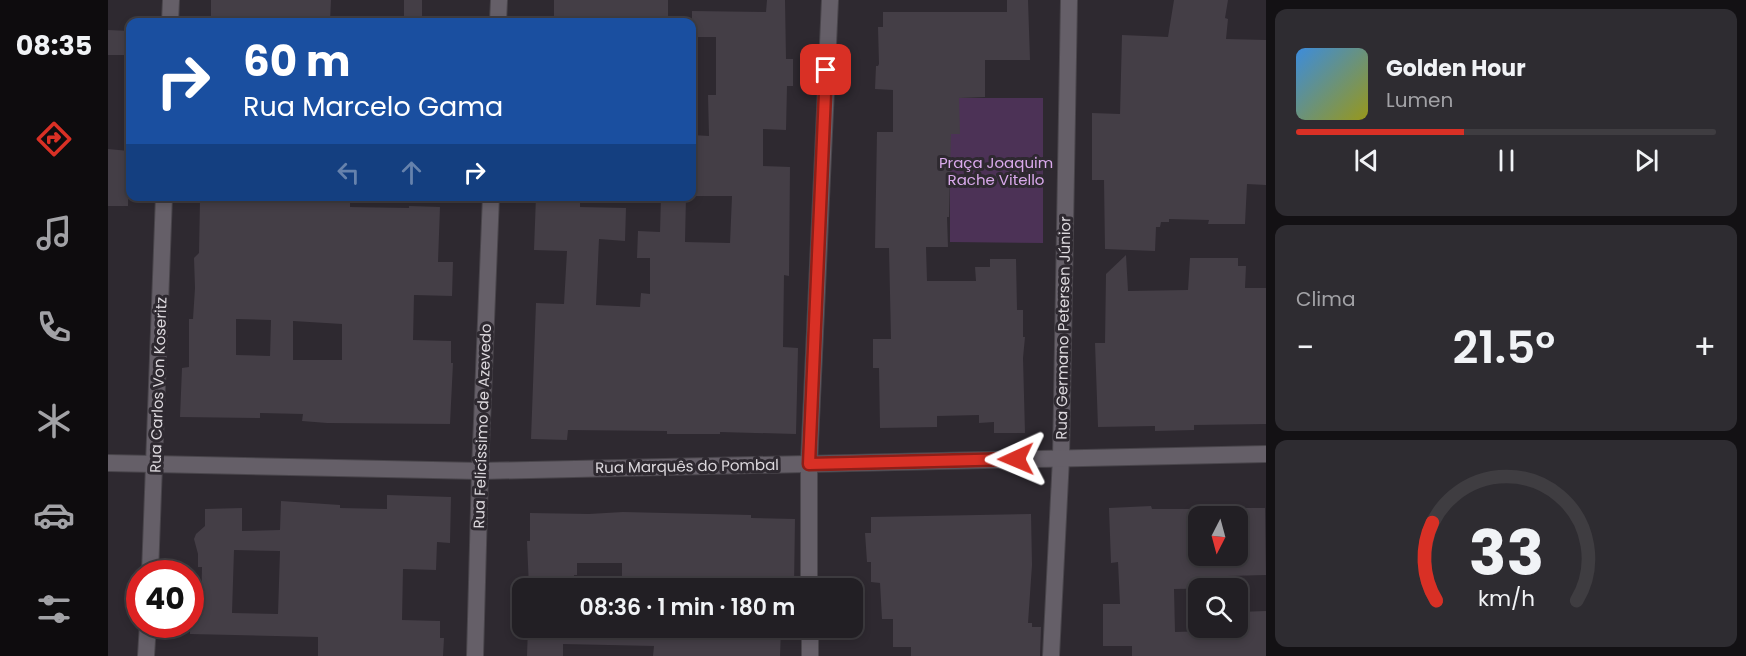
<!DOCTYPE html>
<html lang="pt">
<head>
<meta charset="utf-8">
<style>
	:root { --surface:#221f24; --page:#2e2c31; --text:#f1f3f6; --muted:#a2a2a6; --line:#3f3d41; --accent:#d93025 }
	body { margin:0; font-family:Poppins,sans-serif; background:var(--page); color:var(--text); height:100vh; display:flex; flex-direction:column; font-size:22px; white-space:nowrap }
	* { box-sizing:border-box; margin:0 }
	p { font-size:20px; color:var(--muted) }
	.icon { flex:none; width:33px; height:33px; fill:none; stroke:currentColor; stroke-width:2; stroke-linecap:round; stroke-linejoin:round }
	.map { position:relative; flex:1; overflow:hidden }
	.sheet { display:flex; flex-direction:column; gap:9px; padding:9px; background:#131114; width:480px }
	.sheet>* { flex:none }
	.top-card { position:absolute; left:18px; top:18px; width:570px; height:183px; border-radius:12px; box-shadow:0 3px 9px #0003,0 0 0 2px var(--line); background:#1a4fa0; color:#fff; overflow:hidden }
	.needle { width:39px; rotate:186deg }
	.fabs { position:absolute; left:1080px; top:506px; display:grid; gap:12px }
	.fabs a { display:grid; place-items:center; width:60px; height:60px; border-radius:12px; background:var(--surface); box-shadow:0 3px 9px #0003,0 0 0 2px var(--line); font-size:30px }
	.speed { position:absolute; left:18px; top:560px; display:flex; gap:12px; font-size:30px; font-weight:700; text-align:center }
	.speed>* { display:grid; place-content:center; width:78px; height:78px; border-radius:50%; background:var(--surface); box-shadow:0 3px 9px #0003,0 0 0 2px var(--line); line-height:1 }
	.speed .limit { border:9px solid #d22; background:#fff; color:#111 }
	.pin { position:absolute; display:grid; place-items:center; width:51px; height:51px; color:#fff; margin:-26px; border-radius:12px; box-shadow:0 3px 9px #0006 }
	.me { position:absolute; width:66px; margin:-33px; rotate:269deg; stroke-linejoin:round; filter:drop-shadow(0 0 4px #0008) }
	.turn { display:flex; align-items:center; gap:21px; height:126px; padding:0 18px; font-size:27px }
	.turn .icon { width:78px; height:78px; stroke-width:2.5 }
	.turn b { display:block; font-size:42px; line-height:51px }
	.lanes { display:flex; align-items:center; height:57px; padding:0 18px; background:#0003; justify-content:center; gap:30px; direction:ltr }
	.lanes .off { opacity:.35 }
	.big { font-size:45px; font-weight:600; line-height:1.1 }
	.sheet .widget { flex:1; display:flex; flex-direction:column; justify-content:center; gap:9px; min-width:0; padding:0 21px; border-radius:12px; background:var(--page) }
	.sheet .dial { align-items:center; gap:0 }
	.dial svg { height:156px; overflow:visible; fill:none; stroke:var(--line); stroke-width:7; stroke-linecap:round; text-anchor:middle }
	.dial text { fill:var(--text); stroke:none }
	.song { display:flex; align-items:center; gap:18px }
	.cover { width:72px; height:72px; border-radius:9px; background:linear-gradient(135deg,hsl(210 70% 55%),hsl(60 70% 35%)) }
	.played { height:6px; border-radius:3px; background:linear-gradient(90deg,var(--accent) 40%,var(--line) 40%) }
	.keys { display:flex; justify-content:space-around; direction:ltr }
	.heat { display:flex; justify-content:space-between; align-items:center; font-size:33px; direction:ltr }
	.trip { position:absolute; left:404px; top:578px; width:351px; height:60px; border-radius:12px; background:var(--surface); box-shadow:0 3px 9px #0003,0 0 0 2px var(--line); font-weight:600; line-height:60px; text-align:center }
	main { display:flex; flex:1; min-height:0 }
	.tabs { display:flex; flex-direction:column; width:108px; justify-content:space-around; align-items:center; background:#0e0c0e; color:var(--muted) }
	.tabs .icon { width:42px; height:42px }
	.tabs .active { color:var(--accent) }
	.tabs b { font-size:27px; color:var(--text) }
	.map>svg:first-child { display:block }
</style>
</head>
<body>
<main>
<nav class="tabs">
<b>08:35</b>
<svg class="icon active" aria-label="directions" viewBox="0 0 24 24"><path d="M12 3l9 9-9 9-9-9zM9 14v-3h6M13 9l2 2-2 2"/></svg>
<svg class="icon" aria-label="music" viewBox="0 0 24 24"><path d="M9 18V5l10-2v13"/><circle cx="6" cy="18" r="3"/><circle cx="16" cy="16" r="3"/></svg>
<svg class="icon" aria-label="phone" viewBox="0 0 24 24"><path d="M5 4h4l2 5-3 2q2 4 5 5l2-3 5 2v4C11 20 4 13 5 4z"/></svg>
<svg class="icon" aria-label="climate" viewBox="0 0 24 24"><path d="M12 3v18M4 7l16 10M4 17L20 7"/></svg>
<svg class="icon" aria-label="car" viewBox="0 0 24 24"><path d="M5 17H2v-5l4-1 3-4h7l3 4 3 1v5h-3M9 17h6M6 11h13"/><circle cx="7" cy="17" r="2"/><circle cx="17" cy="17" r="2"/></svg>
<svg class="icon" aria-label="filters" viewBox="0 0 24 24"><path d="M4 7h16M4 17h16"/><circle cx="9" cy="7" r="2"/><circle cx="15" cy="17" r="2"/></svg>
</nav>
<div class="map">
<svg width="1158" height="656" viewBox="0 0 1158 656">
	<rect width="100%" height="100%" fill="#2e2930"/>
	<!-- green -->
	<path fill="#4c3256" d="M842,98H935V243L842,242Z"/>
	<!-- building -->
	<path fill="#443e46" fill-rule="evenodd" d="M103,0H223L222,22H103Z
		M296,0H314V22H296Z
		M446,0H560V22H446Z
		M659,0H677L678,59H685V86H679L678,130L655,129V166L682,167L681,276L676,275L675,347L690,348L688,434L612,432V434H559V431L460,430L459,440L423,439L428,303L456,304L459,251L426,250L428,196H472V207L518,208L517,241L491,239L488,305L532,307L533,293L542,294V258H529L530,231L552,232L553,196H578L577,242L622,243L624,196H584V135L601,136L600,95H608V37H584V11L658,12Z
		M899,0H920L922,60H877V97L851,98L852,134H843L841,217H839L840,247H818L819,281H868L867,267H882V259H908L909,310H915V337H917L915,358L917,433H886V422L871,423V415L829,416V427L772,428L771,368H765V339H783L781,248H767L769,132H785V90L767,89L768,66H770L771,64L770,27H775V12H899Z
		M1066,0H1120L1117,18L1120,19L1118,39L1158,40V185L1139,184L1137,224H1100L1101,220L1061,219V222H1053L1052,227H1048L1047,251L997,249L996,180H984V113L1012,114L1014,35L1060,37Z
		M0,30L22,31V55H0Z
		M0,149L21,151L20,206H0Z
		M143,196H230L236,197V203H242V207L301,208V206L332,207L330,262H345L344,296L306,295L305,340L343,341V363H345L342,424L219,423L194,421L195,414L152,413V418L72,417L74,368L81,367V319H85L87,288L86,258L91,253L92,200L143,201ZM128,319L163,320L162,356L128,355ZM185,321L234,324V360H185Z
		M1018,255L1020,291L1080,290L1082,258H1130V266H1138L1137,288H1158V424L1086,425V430L1047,431V426L990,427L987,343H997L998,274Z
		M279,495L343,497L342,543L329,542L328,570L295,569L294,620L332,621V638H336L335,656H210V637L82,634V611L93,612L94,567H90V554L86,539L88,534L97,526V509L134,508V531L172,530L173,501L232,505V508L279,509ZM126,550L172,551L170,614L124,613Z
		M1043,506L1044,509H1090V555H1130V508H1157L1158,575L1120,576V588L1066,589L1067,632L1127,630V627H1130V612L1158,611V656H1024V646H995V604H1012L1010,562L1003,563L1001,508Z
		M515,512L643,515V518L687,519L686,586L667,585V588H514V563H469V575H466V581H459V585H450V588H421L419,541H422V513L481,514Z
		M923,514L924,565L920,623H924V627H933L932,656H803V647H785V619H774L772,583L763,582V562H759L757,533H763V517Z
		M420,627H611L673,629L672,656H545L546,646L455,644V656H419Z"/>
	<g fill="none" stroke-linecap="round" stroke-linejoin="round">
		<defs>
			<path id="minor" d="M62,22L63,0
				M390,22L391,0
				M372,471L383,196
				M42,573L56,196
				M701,588V464L722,0
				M702,627V656
				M38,656L40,624
				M943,656L953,458L961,0"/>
			<path id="tertiary" d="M0,463L372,471L1158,454
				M367,656L372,471"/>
		</defs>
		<!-- minor casing -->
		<use href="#minor" stroke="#49454b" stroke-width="18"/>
		<!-- tertiary casing -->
		<use href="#tertiary" stroke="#49454b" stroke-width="18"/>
		<!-- minor -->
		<use href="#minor" stroke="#655f68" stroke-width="16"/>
		<!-- tertiary -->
		<use href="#tertiary" stroke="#655f68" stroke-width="16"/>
	</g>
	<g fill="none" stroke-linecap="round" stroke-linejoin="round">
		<defs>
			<path id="route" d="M718,70L701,464L908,459"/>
		</defs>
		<!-- route casing -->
		<use href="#route" stroke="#8d1f18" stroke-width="15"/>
		<!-- route -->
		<use href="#route" stroke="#d93025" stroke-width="10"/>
	</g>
	<g text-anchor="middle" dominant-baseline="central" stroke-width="6" stroke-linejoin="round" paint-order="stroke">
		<!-- park labels -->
		<g font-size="15" fill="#daaaec" stroke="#2e2930">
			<text x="888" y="162">Praça Joaquim<tspan x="888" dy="17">Rache Vitello</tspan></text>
		</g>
		<!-- street labels -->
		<g font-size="15" fill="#dcd8dd" stroke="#2e2930">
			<text transform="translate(955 328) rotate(-89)">Rua Germano Petersen Júnior</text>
			<text transform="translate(50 385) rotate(-88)">Rua Carlos Von Koseritz</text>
			<text transform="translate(374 426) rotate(-88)">Rua Felicíssimo de Azevedo</text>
			<text transform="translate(579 466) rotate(-1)">Rua Marquês do Pombal</text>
		</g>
	</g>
</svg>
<div class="fabs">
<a><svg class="needle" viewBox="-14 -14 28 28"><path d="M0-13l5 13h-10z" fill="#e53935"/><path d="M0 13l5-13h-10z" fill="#a2a2a6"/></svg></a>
<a><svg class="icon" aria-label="search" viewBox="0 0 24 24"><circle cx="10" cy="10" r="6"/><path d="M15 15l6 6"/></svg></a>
</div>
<div class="speed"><div class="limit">40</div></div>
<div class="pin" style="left:718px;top:70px;background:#d93025"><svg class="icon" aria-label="arrive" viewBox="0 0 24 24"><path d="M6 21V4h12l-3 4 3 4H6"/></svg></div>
<svg class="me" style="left:908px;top:459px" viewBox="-20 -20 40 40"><path d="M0-17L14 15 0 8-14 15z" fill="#d93025" stroke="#fff" stroke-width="4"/></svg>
<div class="trip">08:36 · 1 min · 180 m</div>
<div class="top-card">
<div class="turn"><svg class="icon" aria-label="right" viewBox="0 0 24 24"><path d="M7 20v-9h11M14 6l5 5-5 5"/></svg><div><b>60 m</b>Rua Marcelo Gama</div></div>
<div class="lanes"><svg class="icon off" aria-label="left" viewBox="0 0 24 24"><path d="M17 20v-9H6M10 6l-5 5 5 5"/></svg><svg class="icon off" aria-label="ahead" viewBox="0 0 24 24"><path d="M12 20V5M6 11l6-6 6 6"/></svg><svg class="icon" aria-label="right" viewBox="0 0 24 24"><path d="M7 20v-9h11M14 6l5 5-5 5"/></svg></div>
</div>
</div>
<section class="sheet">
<div class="widget">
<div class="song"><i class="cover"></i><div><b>Golden Hour</b><p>Lumen</p></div></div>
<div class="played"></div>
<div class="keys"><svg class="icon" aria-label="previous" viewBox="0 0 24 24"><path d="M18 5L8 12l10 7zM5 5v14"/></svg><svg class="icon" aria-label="pause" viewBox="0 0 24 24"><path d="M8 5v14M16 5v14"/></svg><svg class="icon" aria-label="next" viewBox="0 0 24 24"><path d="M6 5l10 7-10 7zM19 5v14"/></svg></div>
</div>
<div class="widget"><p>Clima</p>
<div class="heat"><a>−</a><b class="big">21.5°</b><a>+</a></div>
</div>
<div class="widget dial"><svg viewBox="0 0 100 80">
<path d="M14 69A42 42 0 1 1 86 69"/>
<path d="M14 69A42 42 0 0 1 12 29" stroke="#d93025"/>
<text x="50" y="56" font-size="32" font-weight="700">33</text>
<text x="50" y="72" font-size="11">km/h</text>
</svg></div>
</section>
</main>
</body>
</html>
